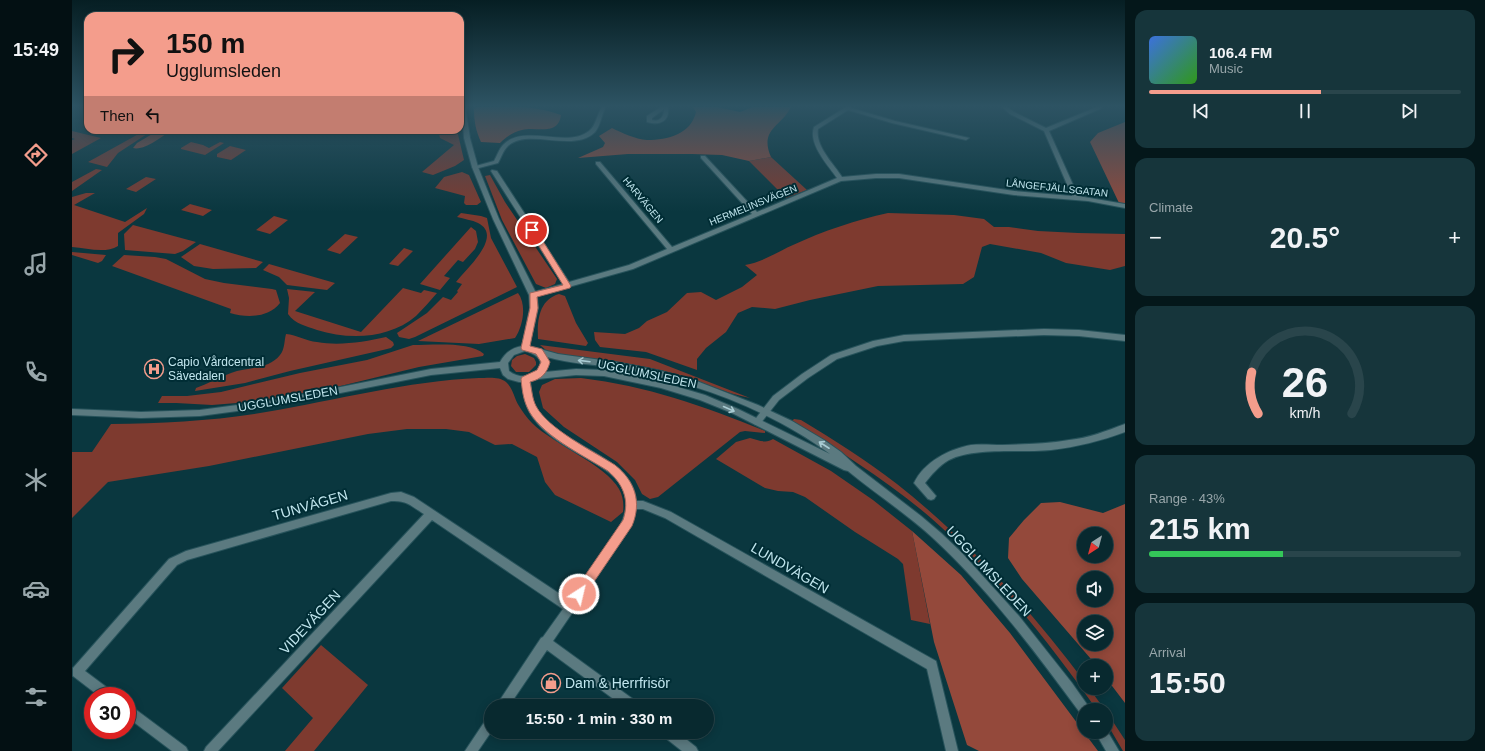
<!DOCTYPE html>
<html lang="en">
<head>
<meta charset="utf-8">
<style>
	:root { --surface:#08292f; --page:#16353b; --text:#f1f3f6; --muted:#98a6aa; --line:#29454b; --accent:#f49d8c }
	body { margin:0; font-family:Helvetica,sans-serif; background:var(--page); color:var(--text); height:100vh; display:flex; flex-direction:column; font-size:15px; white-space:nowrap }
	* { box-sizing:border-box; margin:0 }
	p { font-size:13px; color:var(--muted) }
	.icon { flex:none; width:22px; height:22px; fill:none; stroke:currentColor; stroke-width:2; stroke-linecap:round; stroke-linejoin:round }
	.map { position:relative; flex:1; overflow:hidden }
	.sheet { display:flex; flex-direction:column; gap:10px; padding:10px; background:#04171a; width:360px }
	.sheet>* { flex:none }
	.hud { position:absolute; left:12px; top:12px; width:380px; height:122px; border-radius:12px; box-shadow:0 2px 10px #0003,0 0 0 1px var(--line); background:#f49d8c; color:#111; overflow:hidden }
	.needle { width:26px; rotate:216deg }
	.controls { position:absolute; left:1005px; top:527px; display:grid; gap:8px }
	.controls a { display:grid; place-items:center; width:36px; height:36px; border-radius:50%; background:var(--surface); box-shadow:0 2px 10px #0003,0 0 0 1px var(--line); font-size:20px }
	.speed { position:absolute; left:12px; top:687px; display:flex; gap:8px; font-size:20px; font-weight:700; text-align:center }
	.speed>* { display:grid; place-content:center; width:52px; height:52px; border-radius:50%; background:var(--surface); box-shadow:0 2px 10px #0003,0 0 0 1px var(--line); line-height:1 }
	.speed .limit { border:6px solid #d22; background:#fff; color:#111 }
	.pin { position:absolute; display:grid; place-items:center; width:34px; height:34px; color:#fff; margin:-17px; border:2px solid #fff; border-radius:50%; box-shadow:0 1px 4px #0007 }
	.me { position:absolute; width:44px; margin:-22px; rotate:35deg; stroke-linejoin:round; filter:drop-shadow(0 0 3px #0008) }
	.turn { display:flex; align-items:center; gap:14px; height:84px; padding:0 16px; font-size:18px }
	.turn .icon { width:52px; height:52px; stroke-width:2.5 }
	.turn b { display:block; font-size:28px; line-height:34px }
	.then { display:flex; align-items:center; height:38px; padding:0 16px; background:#0003; gap:8px; font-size:15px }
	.big { font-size:30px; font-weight:700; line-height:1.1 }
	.sheet .card { flex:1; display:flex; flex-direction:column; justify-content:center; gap:6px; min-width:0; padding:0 14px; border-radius:12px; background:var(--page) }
	.sheet .dial { align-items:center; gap:0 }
	.dial svg { height:104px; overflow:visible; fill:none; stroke:var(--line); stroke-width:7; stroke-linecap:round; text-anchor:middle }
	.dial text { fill:var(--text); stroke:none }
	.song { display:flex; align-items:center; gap:12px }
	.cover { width:48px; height:48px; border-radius:6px; background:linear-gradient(135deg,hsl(220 70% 55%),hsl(110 70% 35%)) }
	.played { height:4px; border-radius:2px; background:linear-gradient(90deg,var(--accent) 55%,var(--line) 55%) }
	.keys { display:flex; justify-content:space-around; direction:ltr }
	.heat { display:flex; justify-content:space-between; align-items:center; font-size:22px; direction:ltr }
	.charge { height:6px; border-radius:3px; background:linear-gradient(90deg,#34c759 43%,var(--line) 0) }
	.trip { position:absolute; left:412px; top:699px; width:230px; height:40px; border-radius:20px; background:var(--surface); box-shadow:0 2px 10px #0003,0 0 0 1px var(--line); font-weight:700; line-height:40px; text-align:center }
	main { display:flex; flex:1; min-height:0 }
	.menu { display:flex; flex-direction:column; width:72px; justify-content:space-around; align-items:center; background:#031013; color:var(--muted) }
	.menu .icon { width:28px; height:28px }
	.menu .current { color:var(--accent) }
	.menu b { font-size:18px; color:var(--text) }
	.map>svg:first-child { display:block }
</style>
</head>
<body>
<main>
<nav class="menu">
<b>15:49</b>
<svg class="icon current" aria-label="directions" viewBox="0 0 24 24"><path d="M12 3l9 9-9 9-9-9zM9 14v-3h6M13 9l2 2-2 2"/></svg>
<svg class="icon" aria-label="music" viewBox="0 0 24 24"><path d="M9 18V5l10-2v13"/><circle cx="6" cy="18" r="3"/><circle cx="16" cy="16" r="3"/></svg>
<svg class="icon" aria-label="phone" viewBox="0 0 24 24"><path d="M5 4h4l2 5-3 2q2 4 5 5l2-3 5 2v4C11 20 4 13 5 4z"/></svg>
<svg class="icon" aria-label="climate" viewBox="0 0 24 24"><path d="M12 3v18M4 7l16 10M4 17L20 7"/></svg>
<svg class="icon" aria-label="car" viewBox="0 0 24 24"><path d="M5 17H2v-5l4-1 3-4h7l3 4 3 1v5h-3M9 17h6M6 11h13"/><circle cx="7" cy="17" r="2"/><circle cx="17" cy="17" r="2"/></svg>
<svg class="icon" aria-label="filters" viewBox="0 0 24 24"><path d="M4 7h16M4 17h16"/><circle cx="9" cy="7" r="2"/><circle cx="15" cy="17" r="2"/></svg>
</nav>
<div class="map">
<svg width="1053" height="751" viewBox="0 0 1053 751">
	<rect width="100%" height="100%" fill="#0a373f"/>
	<!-- green -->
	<path fill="#7e3a2f" d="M366,130H385L392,160L383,166L361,175L350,172L382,145L368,138Z
		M0,131L29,138L0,154V140L3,139L0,138Z
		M72,131L78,132L46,153L35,167L16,162Z
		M119,142L131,145L137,148L148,142L152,143L133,155L109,149V148Z
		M158,146L174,150L159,160L145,157V154Z
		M699,157L735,190L714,198L677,161Z
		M24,169L30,170L0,191V182Z
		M390,172L397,175L409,202L405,205H394L392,203L393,196L363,188L372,177Z
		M418,175L433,202L485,279L483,284L474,288L464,284L430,220L413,176Z
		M74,177L84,179L64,192L54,189Z
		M14,193H23L2,205L53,222L75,208L72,214L46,233V246C33,254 15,248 0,247V197Z
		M118,204L140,210L131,216L109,210Z
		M389,213L409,216L415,218L419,238L445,287L343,337L337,339L327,337L325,333L355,313L371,297L379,300L386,292L385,291L390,284L384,282C394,269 432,236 406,223C400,220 392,219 385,217Z
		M816,213L882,215L912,219L922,227H937L966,231L1006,233L1053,234V266L1038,270L994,263L969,253L918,244L910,247L902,277L891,284L806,286L738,300L703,309L680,307L666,313L654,332L634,348L625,359V370L574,352L528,347L523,340L522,332L553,334L567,328L575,321L595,312L615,293L629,292L644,300L670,287L685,275L673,265C691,262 705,252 721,245C751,231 784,220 816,213Z
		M202,216L216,220L198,234L184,230Z
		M61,225L124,242L111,251L103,254L53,250L52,234Z
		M399,227L404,231L406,242L403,249L391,262L386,260L372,276L378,278L368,290L348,284Z
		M273,234L286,237L268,254L255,250Z
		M128,244L191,262L184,268L141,269L122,266L109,257Z
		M332,248L341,251L326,266L317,264Z
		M0,252L34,255L30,261L26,263L0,255Z
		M52,255L83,257L94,259L133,279L152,283L200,289L204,290L208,303C196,318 175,318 158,313L159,309L40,266Z
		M197,264L263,283L255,290L215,285L207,277L191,270Z
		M331,288L349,293L352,290L365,293C358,301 351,309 344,316C317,339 277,340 245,330C234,326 223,324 216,314L217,298L215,289L243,292L223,311L289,332Z
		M446,293C455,305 451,326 443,338L407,344L346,341Z
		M487,294L493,296L504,323L516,343L514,346L466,339C465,320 467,300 487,294Z
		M214,334C225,335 234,341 245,342C267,346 292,342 314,337L321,342L322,345L319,348L311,350L218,371L173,383L123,391L124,388C136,384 147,377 159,373C175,367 196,370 208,355C213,349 212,341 214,334Z
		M341,345C360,345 398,341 412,354L411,356L347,367L256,389L177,402L140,405L104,403H86L90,396H115L149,392L228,373L295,360Z
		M468,345L578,359L678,398C652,393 629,381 604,374C565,363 524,359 483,354L475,351Z
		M453,354L462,358L464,362V365L457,372H444L439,366L440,360L445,356Z
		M407,378C415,378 427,376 434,382C441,388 442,398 447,406C450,411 455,418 460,423C481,444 534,465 547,489C551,496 552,504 551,512L539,522L483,495L473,482L465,457L440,444L423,445L397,432L374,429H335L296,434L137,466L36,482L0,518V452H20L39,424C91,423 143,421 194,412C265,400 335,381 407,378Z
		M509,378C575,386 632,406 693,431V433L673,431L668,432L586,497L578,499L570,494L563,480L545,462L492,427L471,408L467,392L470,385L483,379Z
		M722,419L729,420C762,440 794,460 825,484C896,540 958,609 1012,681V688H1017L1033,710H1025C976,641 923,574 859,518C816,481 767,451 720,421Z
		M678,438C686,440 694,444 701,439L759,471L801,500L840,531L858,624L839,620L831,564L826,559L783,532L733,497L721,492L706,491L693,488L644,459L664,442Z
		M249,645L296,685L242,751H213L241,718L210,688Z
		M1034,711L1053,740V751H1051L1034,722Z"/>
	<!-- forest -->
	<path fill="#94493b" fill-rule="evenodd" d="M405,107C435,107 460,104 489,115C486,137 464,126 450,130C441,132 434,137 428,143L409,142C404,131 402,122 402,109Z
		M621,107H645L668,112L681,107H719C709,127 687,129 699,157L677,161L650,155L620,154H556L506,158L531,147L533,143L527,136L540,128C550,133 563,139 575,140C596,140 619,134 624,112Z
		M1053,122V204L1047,203L1018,142L1026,133Z
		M87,130H100C90,136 73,151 61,148L65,143Z
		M988,502L1031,513L1053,504V703L1034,678V666H1025L950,579L936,558L937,538L952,520L969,503ZM1012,534H1034V556H1012ZM1012,578H1034V600H1012ZM1012,622H1034V644H1012Z
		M840,531L889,575L938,633L1026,751H907L895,745L862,642Z"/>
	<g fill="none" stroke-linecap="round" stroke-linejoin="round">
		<defs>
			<path id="minor" d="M530,107H534C529,115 529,125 523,132C501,154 454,126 435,147C431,151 429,158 426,163L403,169L400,167L422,161C425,156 427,149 431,145C452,123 494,149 517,131C524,126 525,114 530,107Z
				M589,107H596C598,121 588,126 575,122V116ZM592,109C592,117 588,122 580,120V118Z
				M774,107H779V108L823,121L897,138L894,140L820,123L776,110L746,129C743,146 761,163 770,177L804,174H827L942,191L1000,196L972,131L938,114L930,107H935L942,112L974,128L1025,107H1030V108L977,131L1006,196L1053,204V208L1016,201L942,195L827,178H804L769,181L561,269L461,297L457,295L458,293L491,284L419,171L420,170L425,171L497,282L557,265L595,249L524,164V162H528L600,247L680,214L629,158V156H633L685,212L765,178C756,165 736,144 742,127Z
				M972,329L1007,330L1053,335V341L1007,336L972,335L832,341L805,346L765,359L736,378L707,400L688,424L685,425L682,424L681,422L701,396L730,374L759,355L801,341L832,335Z
				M454,376L457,377L458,379C459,388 459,398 463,406C484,447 561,454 564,501H571L599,512L864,661L886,751H874L855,669L593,518L571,509H564L560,522L554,534L481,641L565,702L567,706H551L475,650L437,706H424L469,638L471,637L491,609L360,520L146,751H132L134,747L352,514C339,506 335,500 319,501L115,560L105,565L13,671L41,692L43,696H27L1,676V668L97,559L114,551L319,493L329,492L342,497L497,600C509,583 520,567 532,550C539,540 547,531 551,519C565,482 531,468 505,453C490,444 473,434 462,419C453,407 451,394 450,379L451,377Z
				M1053,424V432C1029,441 1005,447 979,450C950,453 902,447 877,460C867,466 860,474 853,483L864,496L862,499L859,500L856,499L842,483C852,462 877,449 899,445C909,444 920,445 930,445C952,444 975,444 997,440C1017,438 1034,431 1053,424Z
				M55,704L59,706L114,747L116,751H100L55,717Z
				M419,716V732L406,751H393L415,718Z
				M589,732H605L624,747L626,751H610L591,736Z"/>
			<path id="tertiary" d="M391,107H395L394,112L398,138L406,167L427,219L465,295L466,308L457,346L486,354L544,362L589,371L622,380L686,405L720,421L752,440L769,452L784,466L849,516L869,533L890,553L947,616L1000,683L1019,710H1012V716L1009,714C964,653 918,591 862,539C835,514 804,494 776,471L772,470L660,413L628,400L589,388L532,376L504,375L466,379L456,382H447L436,379L431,375L428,368L359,375L203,406L128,416L69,418L0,415V409L69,412L128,410L203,400L359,369L428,362C433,353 439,348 450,346L458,308L457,295L421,219L400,167L392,138L390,112ZM453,351C486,359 459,388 437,371L436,363L442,355ZM475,357C498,364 521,364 544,368C620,381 695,408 758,454L666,409L633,395L589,382L532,370L504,369L473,372C476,367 478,363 475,357Z
				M1034,729L1047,751H1034L1023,732H1034Z"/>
		</defs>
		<!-- minor casing -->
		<use href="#minor" stroke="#27535b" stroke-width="2"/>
		<!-- tertiary casing -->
		<use href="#tertiary" stroke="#27535b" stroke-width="2"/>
		<!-- minor -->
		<use href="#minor" fill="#5b7a80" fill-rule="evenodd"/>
		<!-- tertiary -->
		<use href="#tertiary" fill="#5b7a80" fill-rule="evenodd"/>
	</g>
	<!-- one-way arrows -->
	<defs><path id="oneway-shaft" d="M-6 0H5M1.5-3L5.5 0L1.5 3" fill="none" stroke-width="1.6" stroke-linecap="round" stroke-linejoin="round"/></defs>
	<g stroke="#a8cbd2">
		<use href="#oneway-shaft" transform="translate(512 361) rotate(-173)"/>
		<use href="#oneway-shaft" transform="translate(657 409) rotate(24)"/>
		<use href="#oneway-shaft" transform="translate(752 445) rotate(-147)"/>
	</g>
	<!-- sky -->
	<linearGradient id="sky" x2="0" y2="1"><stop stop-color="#061e23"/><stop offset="0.5" stop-color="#2d5363"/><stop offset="1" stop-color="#2d5363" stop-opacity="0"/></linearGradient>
	<rect width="1053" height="212" fill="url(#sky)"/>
	<!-- route -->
	<path fill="#f49d8c" stroke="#9f665b" d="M460,228L464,230L499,286L498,288L465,297L466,308L458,346L470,349L478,362C475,373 470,379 458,382C460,390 460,398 464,406C476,429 521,451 543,465C563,481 570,502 560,526L511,598L507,600L503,598L501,594L503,590L551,520C558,500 551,484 536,471C511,455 466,434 455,407C451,398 450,389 449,379L450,377L465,370L469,362L464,354L450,350L449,348L458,308V293L491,285L457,230Z"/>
	<!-- icons -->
	<defs>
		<symbol id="hospital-ring" viewBox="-11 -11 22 22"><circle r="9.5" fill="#002d35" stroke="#f49d8c" stroke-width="1.5"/><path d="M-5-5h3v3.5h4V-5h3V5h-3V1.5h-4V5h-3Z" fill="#f49d8c"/></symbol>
		<symbol id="shop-ring" viewBox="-11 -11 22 22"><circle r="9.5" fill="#002d35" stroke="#f49d8c" stroke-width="1.5"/><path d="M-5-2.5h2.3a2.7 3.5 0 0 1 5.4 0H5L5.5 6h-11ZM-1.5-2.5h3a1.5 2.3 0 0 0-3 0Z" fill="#f49d8c"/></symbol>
	</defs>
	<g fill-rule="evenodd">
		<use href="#hospital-ring" x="71" y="358" width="22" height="22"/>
		<use href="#shop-ring" x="468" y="672" width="22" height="22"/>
	</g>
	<g text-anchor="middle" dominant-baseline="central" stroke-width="4" stroke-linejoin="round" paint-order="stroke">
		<!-- far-street labels -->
		<g font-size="10" fill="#c1e6ee" stroke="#002d35">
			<text transform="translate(985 188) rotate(6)">LÅNGEFJÄLLSGATAN</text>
			<text transform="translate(571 200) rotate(50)">HARVÄGEN</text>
			<text transform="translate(681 205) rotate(-22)">HERMELINSVÄGEN</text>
		</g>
		<!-- poi labels -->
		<g font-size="12" fill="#c1e6ee" stroke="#002d35" text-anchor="start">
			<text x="96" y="362">Capio Vårdcentral<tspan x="96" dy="14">Sävedalen</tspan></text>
		</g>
		<!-- street labels -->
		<g font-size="12" fill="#c1e6ee" stroke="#002d35">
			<text transform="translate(575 374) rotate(12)">UGGLUMSLEDEN</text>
			<text transform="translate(216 399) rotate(-10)">UGGLUMSLEDEN</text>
		</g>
		<!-- near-street labels -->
		<g font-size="14" fill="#c1e6ee" stroke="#002d35">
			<text transform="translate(238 505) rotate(-16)">TUNVÄGEN</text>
			<text transform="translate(718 568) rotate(30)">LUNDVÄGEN</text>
			<text transform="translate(917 571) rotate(47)">UGGLUMSLEDEN</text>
			<text transform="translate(238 622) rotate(-47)">VIDEVÄGEN</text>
		</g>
		<!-- near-poi labels -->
		<g font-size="14" fill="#c1e6ee" stroke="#002d35" text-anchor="start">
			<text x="493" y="683">Dam &amp; Herrfrisör</text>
		</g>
	</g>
</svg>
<div class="controls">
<a><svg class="needle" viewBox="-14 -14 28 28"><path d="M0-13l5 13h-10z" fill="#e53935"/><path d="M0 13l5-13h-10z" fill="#98a6aa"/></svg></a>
<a><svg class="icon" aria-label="sound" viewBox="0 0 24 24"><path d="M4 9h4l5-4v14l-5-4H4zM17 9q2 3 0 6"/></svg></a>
<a><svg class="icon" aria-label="layers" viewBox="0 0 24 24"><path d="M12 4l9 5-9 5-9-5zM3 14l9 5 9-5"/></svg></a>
<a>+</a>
<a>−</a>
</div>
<div class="speed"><div class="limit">30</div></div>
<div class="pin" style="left:460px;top:230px;background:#d93025"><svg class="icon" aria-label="arrive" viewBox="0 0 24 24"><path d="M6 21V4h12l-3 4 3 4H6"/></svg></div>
<svg class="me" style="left:507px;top:594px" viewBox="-20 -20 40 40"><circle r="17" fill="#f49d8c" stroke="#fff" stroke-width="3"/><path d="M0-11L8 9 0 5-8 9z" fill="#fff"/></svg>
<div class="trip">15:50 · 1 min · 330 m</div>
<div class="hud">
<div class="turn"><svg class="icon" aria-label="right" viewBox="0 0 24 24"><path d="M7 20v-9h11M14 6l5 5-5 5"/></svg><div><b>150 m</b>Ugglumsleden</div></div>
<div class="then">Then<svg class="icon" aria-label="left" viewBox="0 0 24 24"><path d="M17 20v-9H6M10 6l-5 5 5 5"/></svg></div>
</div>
</div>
<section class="sheet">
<div class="card">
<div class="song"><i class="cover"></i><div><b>106.4 FM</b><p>Music</p></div></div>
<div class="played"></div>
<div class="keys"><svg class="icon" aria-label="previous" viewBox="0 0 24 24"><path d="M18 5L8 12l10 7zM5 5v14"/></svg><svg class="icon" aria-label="pause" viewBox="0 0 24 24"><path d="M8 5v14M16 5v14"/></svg><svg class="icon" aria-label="next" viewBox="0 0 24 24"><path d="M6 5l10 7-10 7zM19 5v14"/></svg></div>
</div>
<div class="card"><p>Climate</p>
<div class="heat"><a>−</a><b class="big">20.5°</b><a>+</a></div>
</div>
<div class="card dial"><svg viewBox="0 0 100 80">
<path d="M14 69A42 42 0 1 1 86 69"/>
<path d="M14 69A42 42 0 0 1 9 37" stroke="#f49d8c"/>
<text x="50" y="56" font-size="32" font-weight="700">26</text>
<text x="50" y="72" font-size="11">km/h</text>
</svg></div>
<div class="card"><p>Range · 43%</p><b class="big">215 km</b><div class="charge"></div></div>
<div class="card"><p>Arrival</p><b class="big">15:50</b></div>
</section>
</main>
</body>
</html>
